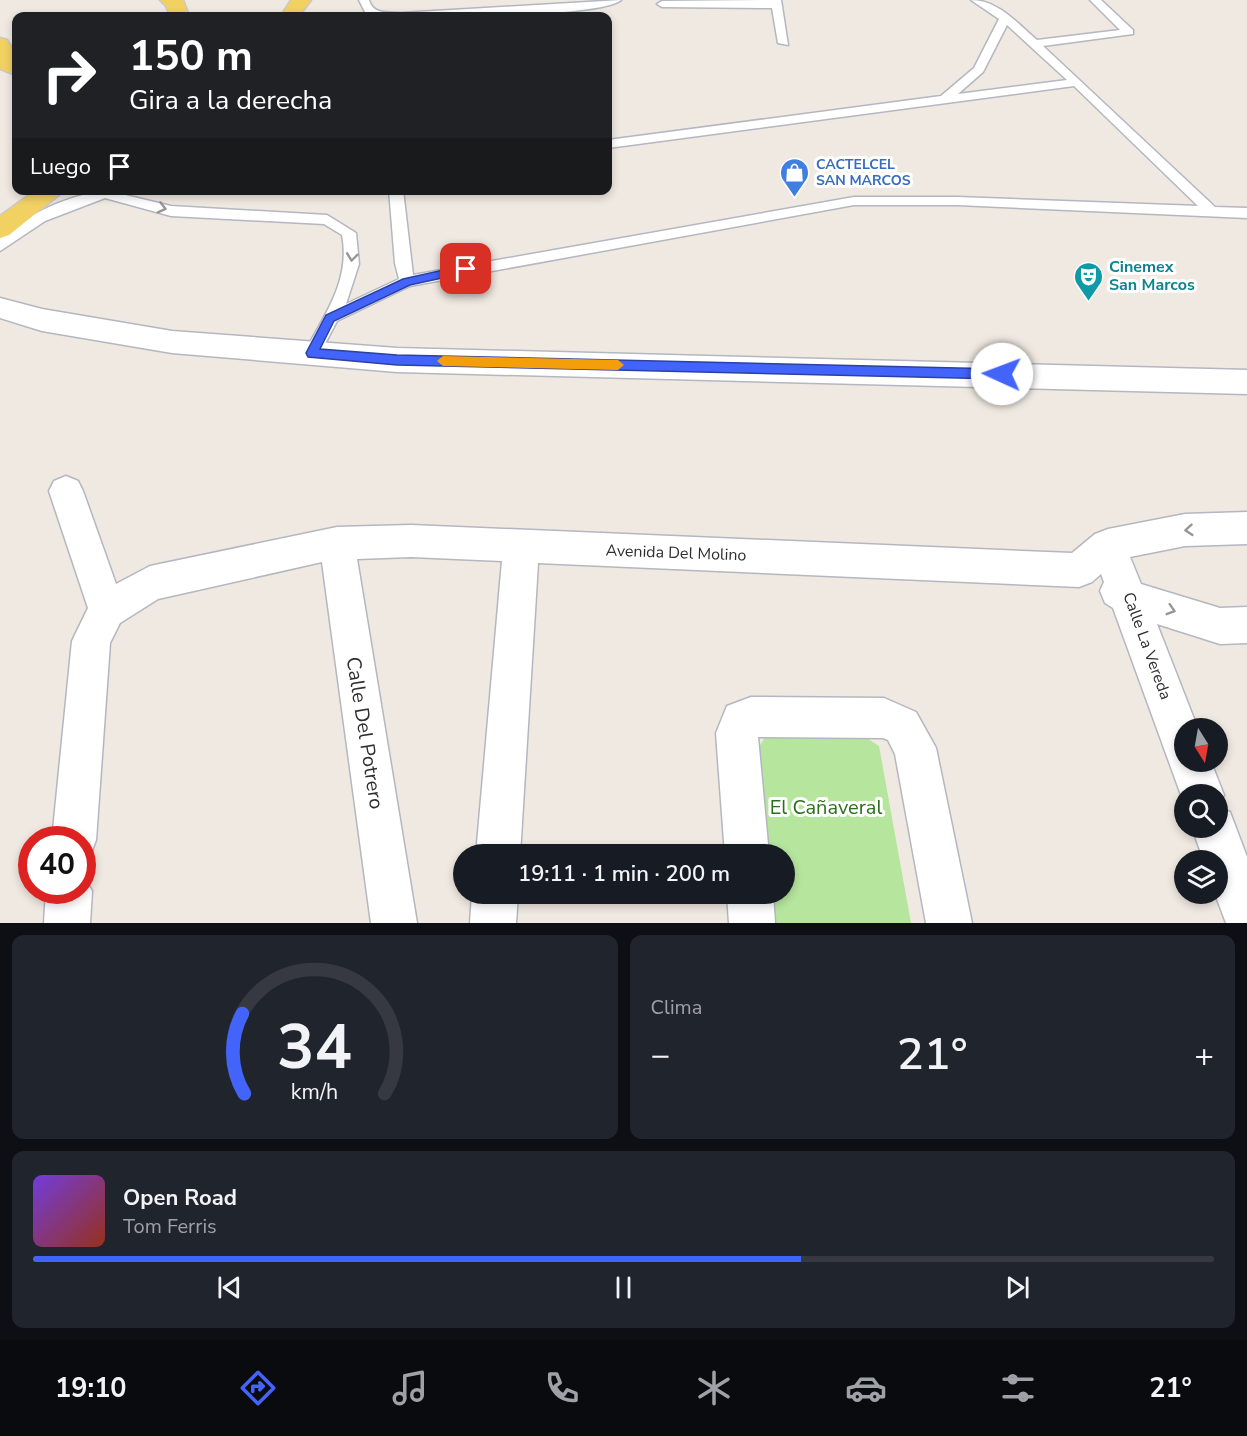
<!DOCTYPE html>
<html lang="es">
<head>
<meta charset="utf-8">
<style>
	:root { --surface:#171b24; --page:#20242c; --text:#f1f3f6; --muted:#9ea1a6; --line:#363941; --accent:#4264fb }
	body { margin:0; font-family:"Nunito Sans",sans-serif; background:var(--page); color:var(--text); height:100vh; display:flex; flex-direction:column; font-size:22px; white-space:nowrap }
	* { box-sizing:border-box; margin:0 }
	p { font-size:20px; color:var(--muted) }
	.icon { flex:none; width:33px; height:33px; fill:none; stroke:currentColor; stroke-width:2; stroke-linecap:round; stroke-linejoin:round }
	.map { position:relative; height:923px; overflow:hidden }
	.sheet { display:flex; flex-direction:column; gap:12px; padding:12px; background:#0d0f14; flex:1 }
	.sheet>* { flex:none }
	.top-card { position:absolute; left:12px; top:12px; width:600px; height:183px; border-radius:12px; box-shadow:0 3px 9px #0003; background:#202124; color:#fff; overflow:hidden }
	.needle { width:39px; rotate:169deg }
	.tools { position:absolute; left:1174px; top:718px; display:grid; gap:12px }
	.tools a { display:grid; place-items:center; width:54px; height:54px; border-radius:50%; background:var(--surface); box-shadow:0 3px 9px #0003; font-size:30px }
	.speed { position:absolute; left:18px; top:826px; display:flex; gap:12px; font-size:30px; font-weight:700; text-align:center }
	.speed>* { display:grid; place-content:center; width:78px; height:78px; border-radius:50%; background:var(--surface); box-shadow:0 3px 9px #0003; line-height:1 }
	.speed .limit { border:9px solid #d22; background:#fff; color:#111 }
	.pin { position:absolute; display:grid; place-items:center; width:51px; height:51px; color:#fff; margin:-26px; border-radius:12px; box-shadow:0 3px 9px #0006 }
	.me { position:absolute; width:66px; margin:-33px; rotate:272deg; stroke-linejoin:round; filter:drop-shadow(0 0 4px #0008) }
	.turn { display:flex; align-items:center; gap:21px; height:126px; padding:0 18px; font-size:27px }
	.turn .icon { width:78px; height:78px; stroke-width:2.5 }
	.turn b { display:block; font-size:42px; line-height:51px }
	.then { display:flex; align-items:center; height:57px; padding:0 18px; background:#0003; gap:12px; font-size:22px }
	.big { font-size:45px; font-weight:600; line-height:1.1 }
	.sheet .card { flex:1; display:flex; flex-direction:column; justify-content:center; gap:9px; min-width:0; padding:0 21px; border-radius:12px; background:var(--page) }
	.sheet .dial { align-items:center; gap:0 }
	.dial svg { height:156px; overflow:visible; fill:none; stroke:var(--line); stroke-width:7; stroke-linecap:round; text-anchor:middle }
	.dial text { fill:var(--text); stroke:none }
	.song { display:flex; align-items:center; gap:18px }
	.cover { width:72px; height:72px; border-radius:9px; background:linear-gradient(135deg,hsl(260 70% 55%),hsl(10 70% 35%)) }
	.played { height:6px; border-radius:3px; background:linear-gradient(90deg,var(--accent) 65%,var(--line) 65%) }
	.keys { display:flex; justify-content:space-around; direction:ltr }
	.heat { display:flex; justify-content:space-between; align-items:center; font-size:33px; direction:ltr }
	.sheet .tiles { flex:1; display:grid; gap:12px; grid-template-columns:1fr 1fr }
	.card:last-child { grid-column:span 2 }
	.trip { position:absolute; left:453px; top:844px; width:342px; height:60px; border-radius:30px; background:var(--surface); box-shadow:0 3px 9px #0003; font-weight:600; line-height:60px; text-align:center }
	.tabs { display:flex; height:96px; justify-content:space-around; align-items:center; background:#090b0e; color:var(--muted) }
	.tabs .icon { width:42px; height:42px }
	.tabs .active { color:var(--accent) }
	.tabs b { font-size:27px; color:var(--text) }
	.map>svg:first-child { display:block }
</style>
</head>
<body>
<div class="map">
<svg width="1247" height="923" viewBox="0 0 1247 923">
	<rect width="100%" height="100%" fill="#efe9e1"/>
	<!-- green -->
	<path fill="#b6e59e" d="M769,731L862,735L879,746L911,923H773L770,894H784V855H767L757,750Z"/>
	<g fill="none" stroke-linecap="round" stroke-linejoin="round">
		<defs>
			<path id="service" d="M359,0H369C373,15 389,12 401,13L621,0C597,19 413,16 373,16L365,12Z
				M771,0H781L788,45L778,43L772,8L662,7L657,4L662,1Z
				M971,0C998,0 1017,23 1037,40L1120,30L1090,0H1101L1133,30V34L1043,46L1215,207L1247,208V218L957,205H854L410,286L337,321L318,357L312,359L304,353C324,316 351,280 342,235L324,224L171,216L105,198L45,221L0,251V238C34,210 78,190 122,190L121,194L171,206L327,215L356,233L359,264L346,304L399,279L395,263L389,190H403L413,275L854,197H957L1198,206L1074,86L608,148V140L941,96L974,68L999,19ZM1007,25L1067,80L958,94L983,72Z"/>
			<path id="minor" d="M66,476L78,481L83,491L116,584L150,566L337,527L411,525L1072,553L1095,534L1108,529L1185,514L1247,512V544L1185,546L1130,557L1141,584L1220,608L1247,607V643L1220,644L1157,624L1198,729H1185V762H1211L1224,795L1218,808L1230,812L1247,857V923H1226L1215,894H1218V861H1204L1192,828H1218V795H1185V806L1113,608L1105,603L1100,591L1104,582L1101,574L1092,582L1079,587L538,563L520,855H476L502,561L411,557L357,559L417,923H371L322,562L158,599L120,623L110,643L96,840L90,856L82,859V840H52L72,641L88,608L49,491L54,481Z
				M751,697L884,698L916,712L936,748L972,923H926L895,754L888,740L883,738L758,737L769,855H725L716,733L727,706Z
				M82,874L92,891L90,923H44L46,891H82Z
				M472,894H518L516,923H470Z
				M727,894H773L775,923H729Z"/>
			<path id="tertiary" d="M0,298L42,309L172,331L397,348L1247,370V394L397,372L172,353L42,331L0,318Z"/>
			<path id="primary" d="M160,0H183L189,16H170L166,6Z
				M291,0H311L299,16H281Z
				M0,38L7,40C15,51 16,62 16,75L0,69Z
				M36,190H65L9,235L0,238V216Z"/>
		</defs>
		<!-- service casing -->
		<use href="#service" stroke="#b4b7c1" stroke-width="3"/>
		<!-- minor casing -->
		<use href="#minor" stroke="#b4b7c1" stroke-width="3"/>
		<!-- tertiary casing -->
		<use href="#tertiary" stroke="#b4b7c1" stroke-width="3"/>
		<!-- primary casing -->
		<use href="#primary" stroke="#c9c9c9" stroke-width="3"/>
		<!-- service -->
		<use href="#service" fill="#fff" fill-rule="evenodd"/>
		<!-- minor -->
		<use href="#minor" fill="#fff" fill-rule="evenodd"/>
		<!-- tertiary -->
		<use href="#tertiary" fill="#fff" fill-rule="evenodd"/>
		<!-- primary -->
		<use href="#primary" fill="#f2d163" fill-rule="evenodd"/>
	</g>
	<!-- one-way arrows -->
	<defs><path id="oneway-chevron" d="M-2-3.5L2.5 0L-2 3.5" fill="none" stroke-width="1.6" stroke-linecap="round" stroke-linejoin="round" transform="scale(1.5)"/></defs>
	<g stroke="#969696">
		<use href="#oneway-chevron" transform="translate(162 208) rotate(14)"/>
		<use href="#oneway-chevron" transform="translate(352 257) rotate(97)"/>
		<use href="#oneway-chevron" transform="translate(1189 530) rotate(175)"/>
		<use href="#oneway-chevron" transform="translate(1171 610) rotate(17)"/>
	</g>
	<!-- route -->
	<path fill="#4264fb" stroke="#2b41a3" stroke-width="1.5" d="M466,265L470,266V272L410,285L334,321L320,349L397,355L1002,369L1008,374L1002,379L397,365L308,357L306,353L326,315L403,279Z"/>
	<!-- slow -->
	<path fill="#f59e0b" d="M443,356L618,360L624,365L618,370L443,366L437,361Z"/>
	<!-- icons -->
	<defs>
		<symbol id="shop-pin" viewBox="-11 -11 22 30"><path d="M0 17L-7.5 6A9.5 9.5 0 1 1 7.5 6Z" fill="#3f7fe0" stroke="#fff"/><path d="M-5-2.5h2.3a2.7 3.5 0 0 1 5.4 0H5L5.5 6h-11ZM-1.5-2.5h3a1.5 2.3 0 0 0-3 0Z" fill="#fff"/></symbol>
		<symbol id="theatre-pin" viewBox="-11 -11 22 30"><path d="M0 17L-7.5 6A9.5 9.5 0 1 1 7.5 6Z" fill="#0f9aa8" stroke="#fff"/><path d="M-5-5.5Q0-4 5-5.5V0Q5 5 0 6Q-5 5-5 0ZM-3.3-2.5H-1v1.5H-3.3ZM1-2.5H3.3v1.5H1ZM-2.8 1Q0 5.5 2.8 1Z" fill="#fff"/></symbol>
	</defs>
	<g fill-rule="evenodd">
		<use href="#shop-pin" x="778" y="156" width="33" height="45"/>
		<use href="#theatre-pin" x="1072" y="260" width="33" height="45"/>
	</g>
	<g text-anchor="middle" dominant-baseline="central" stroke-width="6" stroke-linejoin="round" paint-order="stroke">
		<!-- far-shop labels -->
		<g font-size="14" font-weight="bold" fill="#366cbe" stroke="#fff" text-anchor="start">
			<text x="816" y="164">CACTELCEL<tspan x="816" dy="16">SAN MARCOS</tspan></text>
		</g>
		<!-- culture labels -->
		<g font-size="16" font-weight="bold" fill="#0d838f" stroke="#fff" text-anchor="start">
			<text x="1109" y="267">Cinemex<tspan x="1109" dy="18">San Marcos</tspan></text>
		</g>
		<!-- street labels -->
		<g font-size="16" fill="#2e2e2e" stroke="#fff">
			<text transform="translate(676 553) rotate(2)">Avenida Del Molino</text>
			<text transform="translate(1147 646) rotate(70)">Calle La Vereda</text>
		</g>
		<!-- near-street labels -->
		<g font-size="20" fill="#2e2e2e" stroke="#fff">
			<text transform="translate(365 733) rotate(81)">Calle Del Potrero</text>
		</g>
		<!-- near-park labels -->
		<g font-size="20" fill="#2c6e1b" stroke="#fff">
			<text x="826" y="807">El Cañaveral</text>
		</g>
	</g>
</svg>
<div class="tools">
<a><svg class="needle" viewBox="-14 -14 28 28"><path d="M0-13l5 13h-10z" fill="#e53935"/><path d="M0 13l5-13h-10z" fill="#9ea1a6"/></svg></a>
<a><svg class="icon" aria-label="search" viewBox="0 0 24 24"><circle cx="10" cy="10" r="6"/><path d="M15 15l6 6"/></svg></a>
<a><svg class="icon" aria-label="layers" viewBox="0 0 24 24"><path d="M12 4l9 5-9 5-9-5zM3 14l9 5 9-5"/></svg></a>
</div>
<div class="speed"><div class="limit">40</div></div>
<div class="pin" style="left:466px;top:269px;background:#d93025"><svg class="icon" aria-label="arrive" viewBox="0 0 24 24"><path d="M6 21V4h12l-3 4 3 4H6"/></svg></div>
<svg class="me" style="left:1002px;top:374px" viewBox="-20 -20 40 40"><circle r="19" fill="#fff"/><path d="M0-13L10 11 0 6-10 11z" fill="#4264fb"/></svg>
<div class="trip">19:11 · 1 min · 200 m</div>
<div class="top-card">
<div class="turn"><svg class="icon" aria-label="right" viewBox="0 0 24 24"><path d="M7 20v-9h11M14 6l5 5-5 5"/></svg><div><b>150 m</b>Gira a la derecha</div></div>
<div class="then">Luego<svg class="icon" aria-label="arrive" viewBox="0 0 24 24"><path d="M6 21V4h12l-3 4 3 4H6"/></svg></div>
</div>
</div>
<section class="sheet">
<div class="tiles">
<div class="card dial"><svg viewBox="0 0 100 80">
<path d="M14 69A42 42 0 1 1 86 69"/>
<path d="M14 69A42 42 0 0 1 13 28" stroke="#4264fb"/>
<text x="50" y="56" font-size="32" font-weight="700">34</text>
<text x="50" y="72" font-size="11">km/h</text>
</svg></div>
<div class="card"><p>Clima</p>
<div class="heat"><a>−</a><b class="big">21°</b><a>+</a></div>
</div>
<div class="card">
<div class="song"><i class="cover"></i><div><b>Open Road</b><p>Tom Ferris</p></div></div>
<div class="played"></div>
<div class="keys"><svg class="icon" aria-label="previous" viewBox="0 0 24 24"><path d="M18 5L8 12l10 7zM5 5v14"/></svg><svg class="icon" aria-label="pause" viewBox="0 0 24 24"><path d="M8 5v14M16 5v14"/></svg><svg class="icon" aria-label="next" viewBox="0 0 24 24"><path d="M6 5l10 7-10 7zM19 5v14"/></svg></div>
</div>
</div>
</section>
<nav class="tabs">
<b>19:10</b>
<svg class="icon active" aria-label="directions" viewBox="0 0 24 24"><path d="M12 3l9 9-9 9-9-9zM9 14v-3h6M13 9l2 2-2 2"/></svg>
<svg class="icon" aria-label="music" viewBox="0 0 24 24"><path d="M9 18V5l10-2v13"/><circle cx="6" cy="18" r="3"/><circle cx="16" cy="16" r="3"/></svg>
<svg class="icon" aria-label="phone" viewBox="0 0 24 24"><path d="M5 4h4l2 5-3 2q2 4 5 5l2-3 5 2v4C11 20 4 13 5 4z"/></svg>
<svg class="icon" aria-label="climate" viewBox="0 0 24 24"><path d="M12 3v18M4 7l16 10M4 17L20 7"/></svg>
<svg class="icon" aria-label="car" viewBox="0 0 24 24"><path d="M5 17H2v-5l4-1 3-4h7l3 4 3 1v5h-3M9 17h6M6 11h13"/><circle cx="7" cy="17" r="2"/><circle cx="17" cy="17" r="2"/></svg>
<svg class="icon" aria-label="filters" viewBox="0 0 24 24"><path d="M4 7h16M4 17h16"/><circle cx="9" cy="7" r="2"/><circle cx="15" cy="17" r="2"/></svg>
<b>21°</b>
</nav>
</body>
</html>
